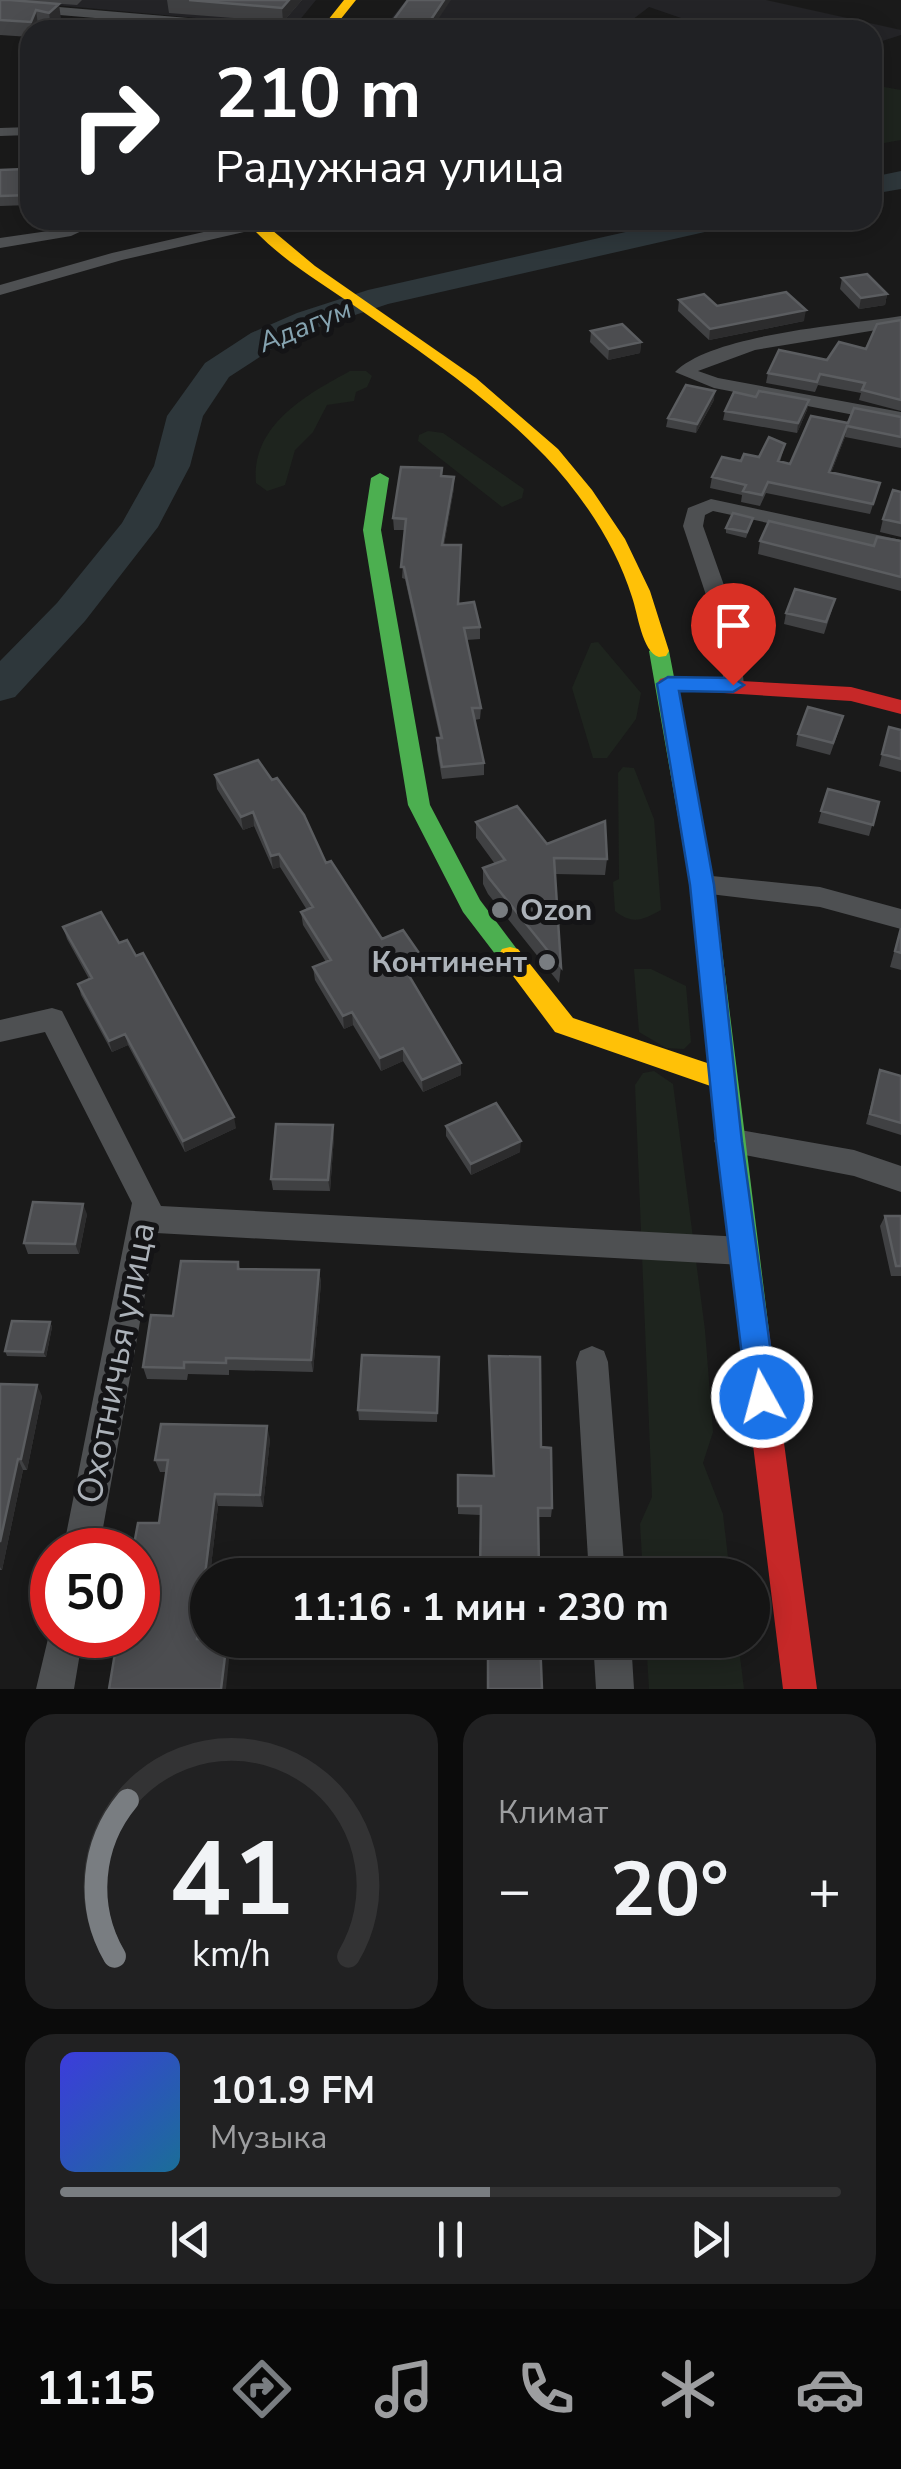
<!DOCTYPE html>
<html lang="ru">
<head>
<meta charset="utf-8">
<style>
	:root { --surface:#141414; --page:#212122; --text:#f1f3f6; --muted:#9d9ea0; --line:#333334; --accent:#797d81 }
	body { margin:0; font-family:"Nunito Sans",sans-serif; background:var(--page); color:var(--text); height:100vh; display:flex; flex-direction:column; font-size:38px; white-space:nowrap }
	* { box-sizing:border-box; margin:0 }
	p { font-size:32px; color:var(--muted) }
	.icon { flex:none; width:55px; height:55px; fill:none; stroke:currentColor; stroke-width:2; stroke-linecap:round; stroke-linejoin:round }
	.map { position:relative; height:1689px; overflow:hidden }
	.panel { display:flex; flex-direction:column; gap:25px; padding:25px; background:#0b0b0b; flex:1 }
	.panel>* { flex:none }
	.hud { position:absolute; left:20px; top:20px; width:862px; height:210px; border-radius:30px; box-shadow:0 5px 25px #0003,0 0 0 2px var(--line); background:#202124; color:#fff; overflow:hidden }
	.speed { position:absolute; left:30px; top:1528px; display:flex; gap:20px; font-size:50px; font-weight:700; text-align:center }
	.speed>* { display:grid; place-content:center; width:130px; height:130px; border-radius:50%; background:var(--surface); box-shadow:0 5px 25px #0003,0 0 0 2px var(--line); line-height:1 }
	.speed .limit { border:15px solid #d22; background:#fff; color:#111 }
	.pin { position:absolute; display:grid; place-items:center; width:85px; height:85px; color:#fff; margin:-102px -42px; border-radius:50% 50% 50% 0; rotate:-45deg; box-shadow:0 0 10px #0007 }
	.pin .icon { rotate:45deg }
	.me { position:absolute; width:110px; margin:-55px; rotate:353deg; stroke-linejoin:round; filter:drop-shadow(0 0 8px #0008) }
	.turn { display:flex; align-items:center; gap:35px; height:210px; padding:0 30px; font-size:45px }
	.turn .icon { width:130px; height:130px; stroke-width:2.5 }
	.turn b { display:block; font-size:70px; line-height:85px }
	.big { font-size:75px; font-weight:700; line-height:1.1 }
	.panel .card { flex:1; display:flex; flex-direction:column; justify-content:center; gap:15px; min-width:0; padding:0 35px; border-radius:30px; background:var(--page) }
	.panel .dial { align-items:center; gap:0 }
	.dial svg { height:260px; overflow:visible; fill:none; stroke:var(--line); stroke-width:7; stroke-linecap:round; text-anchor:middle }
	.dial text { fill:var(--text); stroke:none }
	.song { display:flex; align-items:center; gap:30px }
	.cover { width:120px; height:120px; border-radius:15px; background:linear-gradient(135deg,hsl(240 70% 55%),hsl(200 70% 35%)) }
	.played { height:10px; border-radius:5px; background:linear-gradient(90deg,var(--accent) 55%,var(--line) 55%) }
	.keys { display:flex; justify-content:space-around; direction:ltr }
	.heat { display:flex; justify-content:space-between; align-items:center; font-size:55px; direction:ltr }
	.panel .tiles { flex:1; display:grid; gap:25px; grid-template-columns:1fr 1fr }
	.card:last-child { grid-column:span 2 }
	.trip { position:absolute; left:190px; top:1558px; width:580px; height:100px; border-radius:50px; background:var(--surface); box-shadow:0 5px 25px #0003,0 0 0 2px var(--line); font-weight:700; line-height:100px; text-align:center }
	.dock { display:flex; height:160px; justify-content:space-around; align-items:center; background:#080808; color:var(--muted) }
	.dock .icon { width:70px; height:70px }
	.dock .selected { color:var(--accent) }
	.dock b { font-size:45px; color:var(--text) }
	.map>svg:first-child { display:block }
</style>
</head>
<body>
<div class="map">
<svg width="901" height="1689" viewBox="0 0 901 1689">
	<rect width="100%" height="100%" fill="#1a1a1a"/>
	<!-- built -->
	<path fill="#242427" d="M0,0H316L294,27Z
		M406,0H766L901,30V35L873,44L872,30H716L649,7L624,26L632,30H382Z"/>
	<!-- green -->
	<path fill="#1e241e" d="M873,85L901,90V140L873,145Z
		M350,371H366L372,376L367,387L356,392L354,401L327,405L313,432L295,450L285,485L267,491L256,483C251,425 306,395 350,371Z
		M428,431L443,433L524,489L522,498L502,507L418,441L419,435Z
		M598,642L641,693L636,719L607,758H593L572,688L591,643Z
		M623,767L634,768L654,819L661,910C643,920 633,925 615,911L613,882L619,879L618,773Z
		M634,969H651L686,986L691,1042L684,1049L666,1048L639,1032Z
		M654,1071L673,1084L705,1330L713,1432L703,1463L723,1514L730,1575H643L640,1524L652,1497L635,1085L643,1073Z
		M646,1640H738L744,1689H649Z"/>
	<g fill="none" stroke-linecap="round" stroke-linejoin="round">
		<!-- river -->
		<path fill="#2e373b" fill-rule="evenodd" d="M901,171V189L872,194V177Z
			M679,220H733L728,226L718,229L388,304L319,327L275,347L229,377L203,416L190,466L158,527L85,621L15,697L0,701V661L57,603L122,523L154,466L167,416L205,363L251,333L297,313L368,290Z"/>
		<!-- street -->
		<path fill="#4e5052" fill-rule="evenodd" d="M0,2L283,26L289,30H238L0,10Z
			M30,127V135L0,136V128Z
			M83,220H105L71,236L0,248V238L62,229Z
			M256,220L262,222V228L122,260L0,295V285L112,253Z
			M901,316V326L755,350L698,371L718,378L901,412V424L714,388L675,372C712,334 846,325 901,316Z
			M711,499L901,540V552L713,511L705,515L703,526L737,622L744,685L733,692L725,690L715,622L683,526L688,508Z
			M702,875L820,887L901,909V929L820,907L693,892L689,885L693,878Z
			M52,1008L62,1011L161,1206L743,1237L754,1241L759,1251L754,1261L743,1265L156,1233L99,1550H63L132,1203L45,1032L0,1042V1020Z
			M729,1128L854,1150L901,1166V1192L854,1176L719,1150L714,1141L719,1132Z
			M592,1346L604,1351L608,1362L625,1575H589L576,1362L580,1351Z
			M52,1622V1635H83L74,1689H36Z
			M593,1640H631L634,1689H596Z"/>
		<!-- fast -->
		<path fill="#4caf50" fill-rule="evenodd" d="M380,473L389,478L381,530L430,805L480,900L522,956L518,963H502L463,912L408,805L363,530L371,478Z
			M659,645L669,651L714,885L769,1331L764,1341L754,1345L744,1341L739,1331L690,885L649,651Z"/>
		<!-- slow -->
		<path fill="#ffc107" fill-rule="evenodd" d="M344,0H356L332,30H320Z
			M245,220H260L315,266L476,378L558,449L592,490L625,539L650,591L669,651L666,656L659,657C642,652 638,614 632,597C616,545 582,495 545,456C490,399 424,354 359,309C320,282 276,257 245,220Z
			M510,947L518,949L573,1018L731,1071L735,1079L731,1087L722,1090L555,1032L498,956L502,949Z"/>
		<!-- jam -->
		<path fill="#c62828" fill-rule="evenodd" d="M667,677L851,687L901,700V714L851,701L660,689L657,684L660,679Z
			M754,1317L764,1321L769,1331L817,1689H783L739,1331L744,1321Z"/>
	</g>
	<!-- wall -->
	<path fill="#404143" d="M0,0H82L77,5L19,1L61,19L51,28L38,25L36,30H30V37L0,35Z
		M167,0H302L283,22L169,13Z
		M30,148V205L0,206V170L25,169Z
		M842,278L887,294L885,305L859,309L840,289Z
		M679,300L717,306L804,321L709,340L678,311Z
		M901,320V411L859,400L861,393L818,385L815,392L766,383L768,373L866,349Z
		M591,331L641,342L640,353L608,360L590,342Z
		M756,397L809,400L807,410L797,433L723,420L725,411Z
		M714,400L696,433L666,427L668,418Z
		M901,417V448L845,437L831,473L880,483L870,514L766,493L760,506L741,502L742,495L710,488L712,477L741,461L759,457L785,444L780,462L790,464L848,423Z
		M442,476L454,477V488L444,545L459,604L480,627V639L466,640L481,708L480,719L474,720L484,763V775L442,779L437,750V738H440L405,579L402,578L405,530H394L393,518Z
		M901,492V537L880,532L883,519Z
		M753,518L746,538L726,533V528Z
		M760,541L874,546L901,541V591L758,554Z
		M832,610L824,634L784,624L786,613Z
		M840,727L830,755L796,746L798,734Z
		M889,727L901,730V772L879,766Z
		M215,775L326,863L382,939L421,956V969L408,975L461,1063V1075L423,1092L403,1061L381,1071L353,1025L344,1029L315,980L313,967L326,962L303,925L301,912L307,910L280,867L273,869L254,826L243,830L217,789Z
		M828,789L879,802L869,836L818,823Z
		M476,822L547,844L607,859L605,875L555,874L561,967L559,983L488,894L483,884V868L495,864L476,838Z
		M63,927L119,943L236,1128L185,1152L128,1045L112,1052L81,995L78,984L89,979L67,939Z
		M901,927V970L890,967Z
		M880,1070L901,1076V1135L866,1124Z
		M446,1126L520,1152L471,1175L446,1136Z
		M334,1136L330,1191L273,1190L271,1179Z
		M87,1214L79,1254H28L24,1243Z
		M885,1216H901V1276H891L880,1226Z
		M238,1262L240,1269L319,1270L321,1283L313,1372L229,1370V1375L188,1374L187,1380L147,1379L143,1367L173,1316Z
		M50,1322L52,1327L46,1357L7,1356L5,1351Z
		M489,1356L541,1447L552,1508L551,1517H538L480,1575V1515L458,1514V1475L493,1476Z
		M439,1357L437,1422L359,1420L358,1410Z
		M0,1384L42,1396L27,1470H23L2,1570H0Z
		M270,1439L263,1507L218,1506L210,1575H208V1594L202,1639L227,1640L230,1650L109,1689L159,1523L166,1472H160L155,1460Z"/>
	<!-- shaded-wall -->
	<path fill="#2c2c2d" d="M289,0H302L283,22L282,8Z
		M444,0H451L431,30H424Z
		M59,4L61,19L51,28L49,13Z
		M36,10L38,25L36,30H33L31,22Z
		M887,294L885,305L859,309L861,298Z
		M806,310L804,321L709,340L710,329Z
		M641,342L640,353L608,360L609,349Z
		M715,391L714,400L696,433L697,424Z
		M809,400L807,410L797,433L798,423Z
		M847,426L845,437L827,483L829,472Z
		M454,477V488L442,556V545Z
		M253,812L254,826L243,830L241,817Z
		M279,854L280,867L273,869L271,856Z
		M421,956V969L402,977V964Z
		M352,1012L353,1025L344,1029L343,1016Z
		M125,1034L128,1045L112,1052L109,1041Z
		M403,1048V1061L381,1071L380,1058Z
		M461,1063V1075L423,1092L422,1080Z
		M234,1117L236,1128L185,1152L183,1141Z
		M333,1125L334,1136L330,1191L328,1180Z
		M521,1141L520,1152L471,1175V1164Z
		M83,1204L87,1214L79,1254L75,1244Z
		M319,1270L321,1283L313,1372L311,1360Z
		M50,1322L52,1327L46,1357L43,1352Z
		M37,1385L42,1396L27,1470L21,1459Z
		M267,1426L270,1439L263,1507L260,1495Z
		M18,1459L23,1470L2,1570L0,1567V1542Z
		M215,1494L218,1506L210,1575H208V1594L201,1649L197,1639Z
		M227,1640L230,1650L226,1689H221Z"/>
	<!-- building -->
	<path fill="#4c4d50" stroke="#5b5d60" stroke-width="2.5" d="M0,0H10L59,4L49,13L36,10L31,22L0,20Z
		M189,0H289L282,8Z
		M408,0H444L424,30H386Z
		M196,21L250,25L245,30H187Z
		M30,148V195L0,196V170L25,169Z
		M867,274L887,294L861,298L842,278Z
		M786,292L806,310L710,329L679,300L704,294L717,306Z
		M901,320V400L862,390L865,383L820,374L817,382L768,373L779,350L827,360L839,342L866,349L877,324Z
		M622,324L641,342L609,349L591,331Z
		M686,385L715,391L697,424L668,418Z
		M759,391L809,400L798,423L725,411L734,392L756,397Z
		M854,408L901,417V437L847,426L829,472L880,483L873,504L768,482L762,495L743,491L746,485L712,477L722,457L741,461L744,454L759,457L769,437L785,444L778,461L790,464L811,416L848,423Z
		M401,467L442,468L441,476L454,477L442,545H461L458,604L474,602L480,627L464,628L481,708H472L484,763L442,767L437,738H442L404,567H401L406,519L393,518Z
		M893,490L901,492V523L883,519Z
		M733,513L753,518L747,532L726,528Z
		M769,521L874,546L877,537L901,541V577L760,541Z
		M795,589L835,599L826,622L786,613Z
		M808,707L843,716L833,743L798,734Z
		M889,727L901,730V759L882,754Z
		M258,760L272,780L277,778L304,815L326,863L331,861L382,939L403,930L421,956L402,964L461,1063L422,1080L403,1048L380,1058L352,1012L343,1016L313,967L331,960L301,912L313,907L279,854L271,856L253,812L241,817L215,775Z
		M828,789L879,802L873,825L821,811Z
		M517,806L547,844L605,821L607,859L554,858L561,967L489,878L483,868L505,860L476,822Z
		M101,912L119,943L127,940L136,956L143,953L234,1117L183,1141L125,1034L109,1041L78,984L92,978L63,927Z
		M901,928V953L895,951Z
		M880,1070L901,1076V1123L870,1114Z
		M496,1103L521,1141L471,1164L446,1126Z
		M276,1124L333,1125L328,1180L271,1179Z
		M33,1202L83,1204L75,1244L24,1243Z
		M885,1216H901V1266H896Z
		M181,1261L238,1262V1269L319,1270L311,1360L226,1358V1363L184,1362V1368L143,1367L151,1315L173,1316Z
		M12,1321L50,1322L43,1352L5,1351Z
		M362,1355L439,1357L437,1413L358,1410Z
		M489,1356L540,1357L541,1447L551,1448L552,1508H538L539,1573H548V1575H480L481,1506H458V1475L494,1476Z
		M0,1384L37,1385L21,1459H18L0,1542Z
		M161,1424L267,1426L260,1495L215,1494L197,1639L227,1640L221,1689H109L118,1635H138V1550H133L138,1523H159L168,1460H155Z
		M488,1640H540L542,1689H488Z"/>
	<!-- route -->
	<path fill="#1a73e8" stroke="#114b97" stroke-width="2.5" d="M668,677L733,678L744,685L733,692L679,691L714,885L742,1142L777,1397L773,1407L762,1412L752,1407L747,1397L716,1142L690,885L657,684Z"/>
	<!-- markers -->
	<g fill="#797d81" stroke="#141416" stroke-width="4">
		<circle cx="500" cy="910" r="10"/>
		<circle cx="547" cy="962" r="10"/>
	</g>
	<g text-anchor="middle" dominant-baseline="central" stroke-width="10" stroke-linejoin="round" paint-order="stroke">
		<!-- far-water labels -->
		<g font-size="28" font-style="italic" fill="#86a4b1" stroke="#141416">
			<text transform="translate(305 326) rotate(-22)">Адагум</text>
		</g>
		<!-- poi labels -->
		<g font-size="30" font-weight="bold" fill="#acb2b9" stroke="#141416" text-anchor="start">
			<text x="520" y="910">Ozon</text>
			<text x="527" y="962" text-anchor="end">Континент</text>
		</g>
		<!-- near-street labels -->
		<g font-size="35" fill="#acb2b9" stroke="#141416">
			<text transform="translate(116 1363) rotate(-79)">Охотничья улица</text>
		</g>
	</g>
</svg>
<div class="speed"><div class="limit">50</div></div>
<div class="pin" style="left:733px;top:685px;background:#d93025"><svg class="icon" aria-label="arrive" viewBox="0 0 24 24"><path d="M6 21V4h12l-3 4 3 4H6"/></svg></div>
<svg class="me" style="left:762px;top:1397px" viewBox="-20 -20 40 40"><circle r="17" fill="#1a73e8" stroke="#fff" stroke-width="3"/><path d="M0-11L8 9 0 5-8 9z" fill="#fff"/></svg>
<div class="trip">11:16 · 1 мин · 230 m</div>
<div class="hud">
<div class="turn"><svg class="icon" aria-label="right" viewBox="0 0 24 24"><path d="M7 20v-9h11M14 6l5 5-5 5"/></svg><div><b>210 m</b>Радужная улица</div></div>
</div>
</div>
<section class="panel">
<div class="tiles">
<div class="card dial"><svg viewBox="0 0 100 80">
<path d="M14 69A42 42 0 1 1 86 69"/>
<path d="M14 69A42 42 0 0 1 18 21" stroke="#797d81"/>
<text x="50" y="56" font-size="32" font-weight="700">41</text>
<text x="50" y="72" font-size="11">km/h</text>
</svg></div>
<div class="card"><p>Климат</p>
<div class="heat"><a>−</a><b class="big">20°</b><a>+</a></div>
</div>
<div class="card">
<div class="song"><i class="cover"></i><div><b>101.9 FM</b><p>Музыка</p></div></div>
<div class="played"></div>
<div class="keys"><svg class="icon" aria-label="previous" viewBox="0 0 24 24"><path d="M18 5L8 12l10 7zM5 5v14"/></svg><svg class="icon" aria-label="pause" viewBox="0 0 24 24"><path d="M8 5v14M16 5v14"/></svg><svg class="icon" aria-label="next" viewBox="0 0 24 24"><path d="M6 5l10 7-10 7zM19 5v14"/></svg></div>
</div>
</div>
</section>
<nav class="dock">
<b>11:15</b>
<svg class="icon selected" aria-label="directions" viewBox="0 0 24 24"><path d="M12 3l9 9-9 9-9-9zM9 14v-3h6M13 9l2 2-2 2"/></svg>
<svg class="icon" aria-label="music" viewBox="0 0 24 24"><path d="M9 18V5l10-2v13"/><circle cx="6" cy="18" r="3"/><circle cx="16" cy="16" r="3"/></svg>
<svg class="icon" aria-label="phone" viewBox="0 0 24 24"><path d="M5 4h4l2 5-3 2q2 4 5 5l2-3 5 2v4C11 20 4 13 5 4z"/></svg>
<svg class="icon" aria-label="climate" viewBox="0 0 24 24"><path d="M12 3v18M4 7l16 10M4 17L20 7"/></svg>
<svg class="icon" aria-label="car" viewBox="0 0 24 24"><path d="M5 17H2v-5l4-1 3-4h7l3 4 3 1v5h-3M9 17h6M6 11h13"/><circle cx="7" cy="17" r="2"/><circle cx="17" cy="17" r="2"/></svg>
</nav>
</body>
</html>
